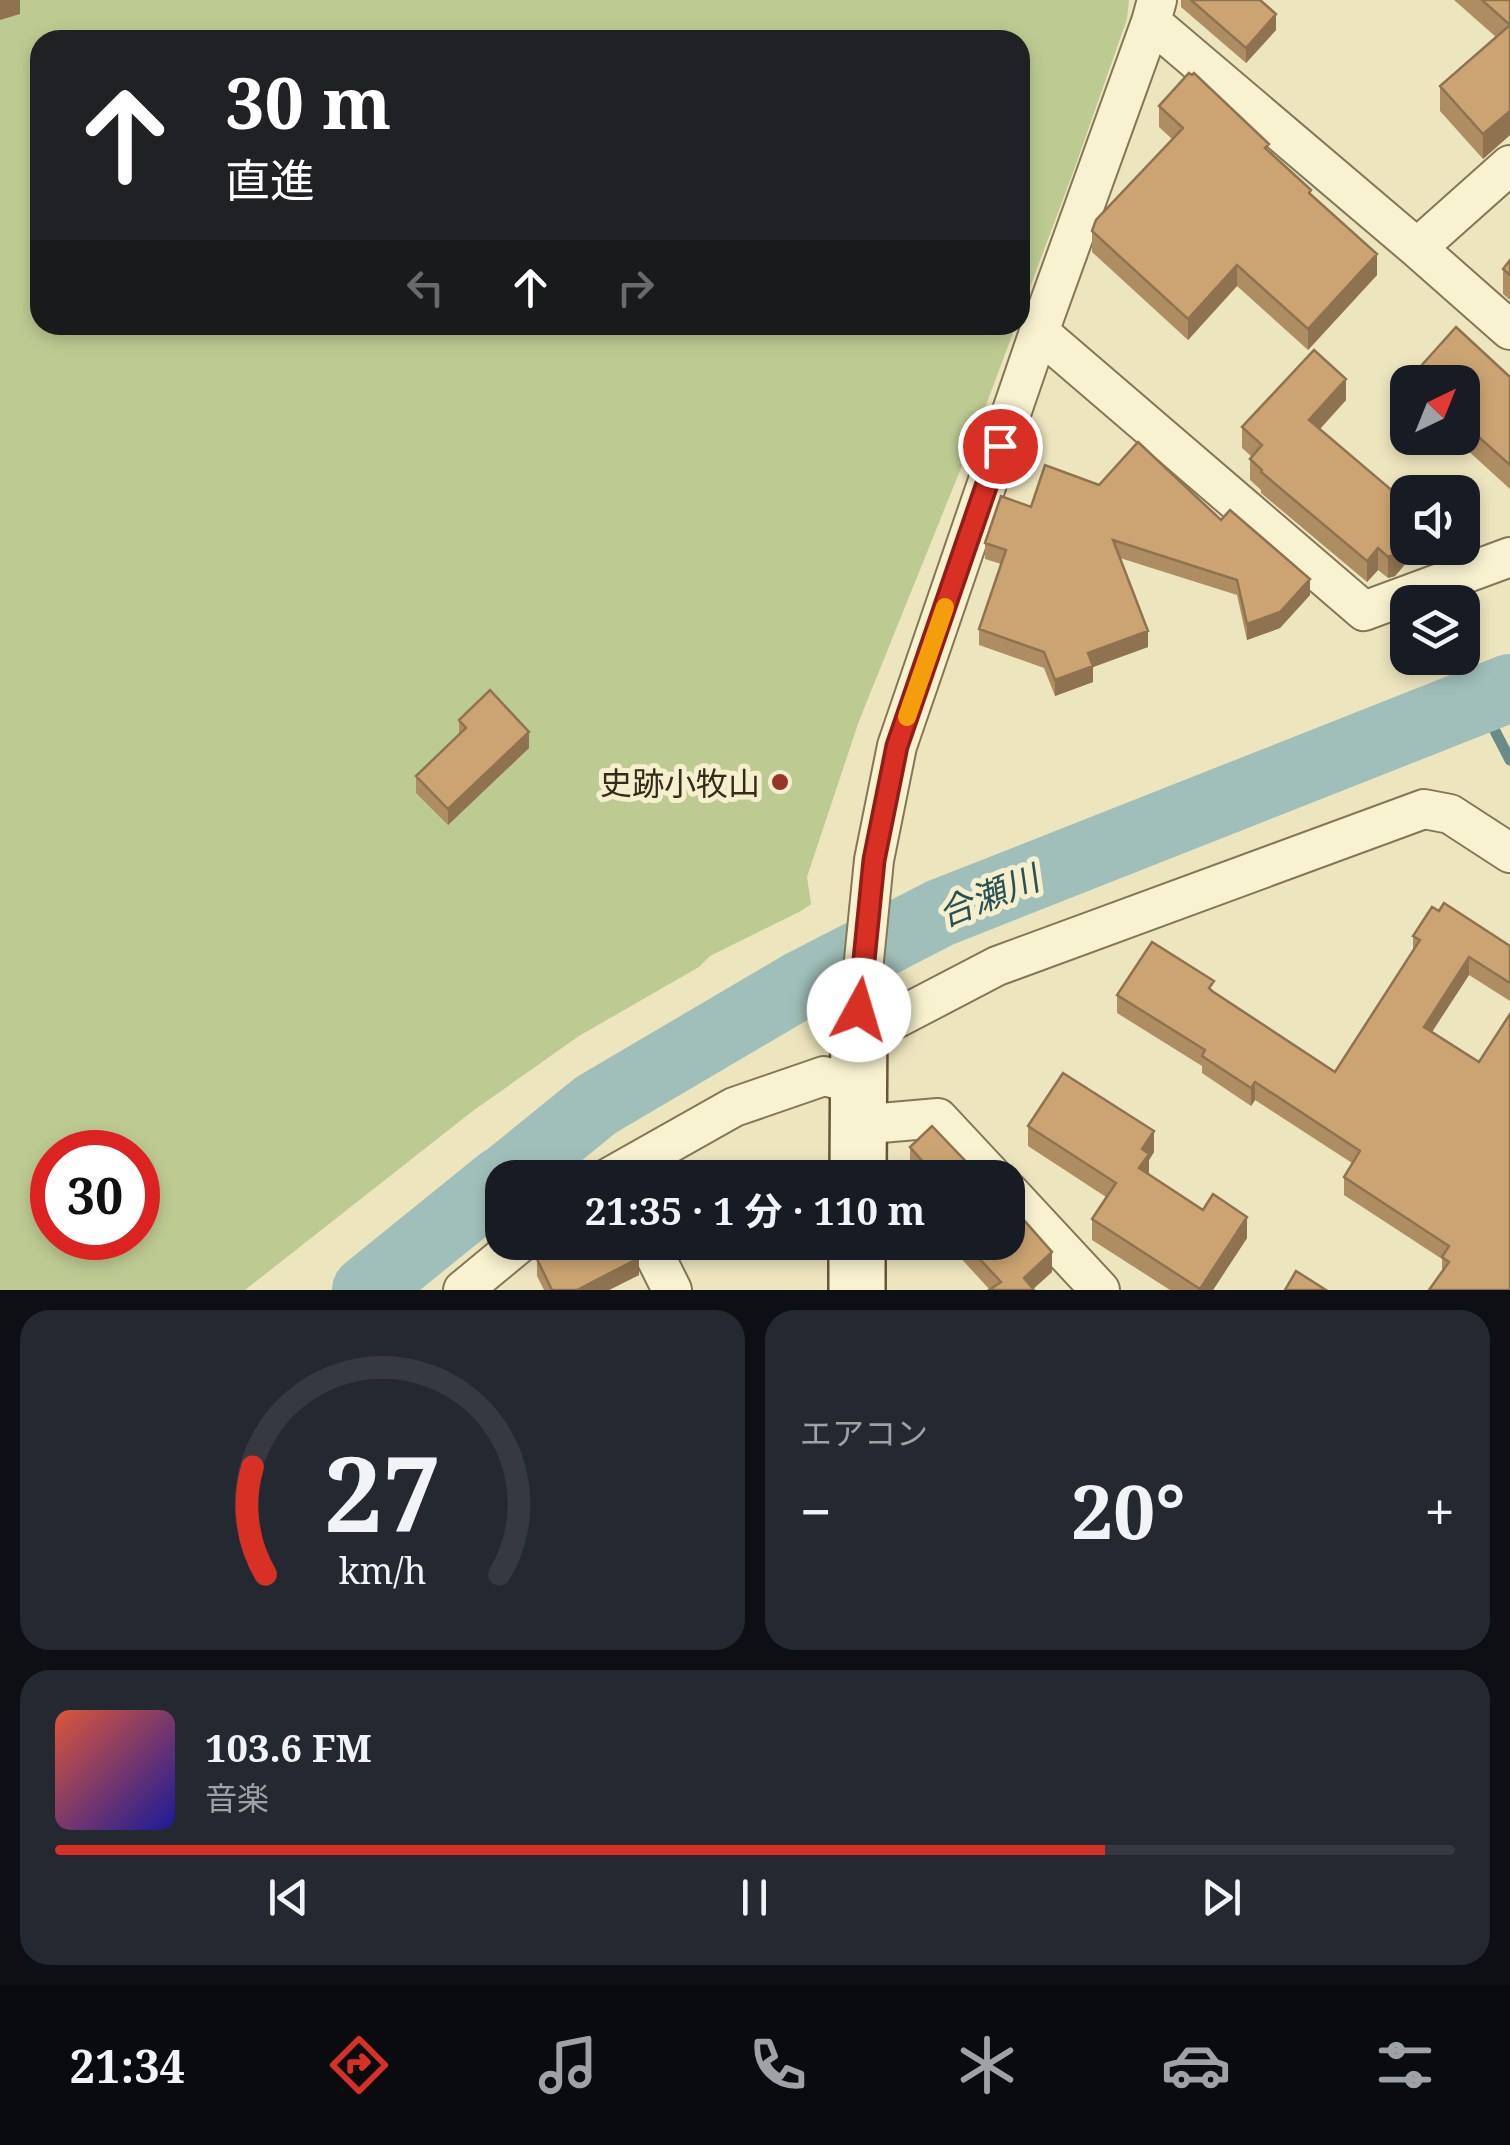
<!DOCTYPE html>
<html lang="ja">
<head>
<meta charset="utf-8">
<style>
	:root { --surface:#171b24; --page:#242831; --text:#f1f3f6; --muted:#9ea1a6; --line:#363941; --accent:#d93025 }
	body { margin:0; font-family:"Noto Serif","Noto Sans JP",serif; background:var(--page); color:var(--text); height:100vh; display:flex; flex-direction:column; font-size:38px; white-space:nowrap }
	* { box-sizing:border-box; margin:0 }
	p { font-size:32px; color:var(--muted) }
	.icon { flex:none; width:55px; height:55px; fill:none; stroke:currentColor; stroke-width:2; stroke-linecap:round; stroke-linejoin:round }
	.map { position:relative; height:1290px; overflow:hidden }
	.details { display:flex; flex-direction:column; gap:20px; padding:20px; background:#0d0f14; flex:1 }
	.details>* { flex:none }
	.banner { position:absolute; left:30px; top:30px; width:1000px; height:305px; border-radius:30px; box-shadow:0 5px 15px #0003; background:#202124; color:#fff; overflow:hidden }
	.needle { width:65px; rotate:43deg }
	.fabs { position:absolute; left:1390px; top:365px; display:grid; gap:20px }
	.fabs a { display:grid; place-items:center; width:90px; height:90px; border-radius:20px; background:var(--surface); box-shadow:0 5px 15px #0003; font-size:50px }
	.speed { position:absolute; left:30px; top:1130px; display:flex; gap:20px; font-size:50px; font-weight:700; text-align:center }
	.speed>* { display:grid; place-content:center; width:130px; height:130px; border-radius:50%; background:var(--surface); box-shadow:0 5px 15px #0003; line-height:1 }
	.speed .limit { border:15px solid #d22; background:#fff; color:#111 }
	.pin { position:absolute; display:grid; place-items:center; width:85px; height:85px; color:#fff; margin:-42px; border:5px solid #fff; border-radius:50%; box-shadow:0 2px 10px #0007 }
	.me { position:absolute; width:110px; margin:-55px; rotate:6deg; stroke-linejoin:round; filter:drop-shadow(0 0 8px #0008) }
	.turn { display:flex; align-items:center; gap:35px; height:210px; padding:0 30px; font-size:45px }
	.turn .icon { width:130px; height:130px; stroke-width:2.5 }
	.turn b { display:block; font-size:70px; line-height:85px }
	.lanes { display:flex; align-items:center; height:95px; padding:0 30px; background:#0003; justify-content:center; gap:50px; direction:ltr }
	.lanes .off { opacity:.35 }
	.big { font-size:75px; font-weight:700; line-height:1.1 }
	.details .tile { flex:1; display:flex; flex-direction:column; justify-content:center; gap:15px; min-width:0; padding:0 35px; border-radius:30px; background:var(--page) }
	.details .dial { align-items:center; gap:0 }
	.dial svg { height:260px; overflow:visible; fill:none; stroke:var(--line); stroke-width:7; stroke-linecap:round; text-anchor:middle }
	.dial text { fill:var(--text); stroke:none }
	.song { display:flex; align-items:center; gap:30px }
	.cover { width:120px; height:120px; border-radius:15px; background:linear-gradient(135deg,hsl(10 70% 55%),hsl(240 70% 35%)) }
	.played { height:10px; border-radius:5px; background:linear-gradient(90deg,var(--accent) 75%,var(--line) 75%) }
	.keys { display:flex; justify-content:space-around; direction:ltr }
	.heat { display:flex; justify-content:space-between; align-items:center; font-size:55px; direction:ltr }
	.details .tiles { flex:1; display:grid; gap:20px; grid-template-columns:1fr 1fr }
	.tile:last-child { grid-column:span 2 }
	.trip { position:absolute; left:485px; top:1160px; width:540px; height:100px; border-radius:30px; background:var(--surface); box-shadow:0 5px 15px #0003; font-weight:700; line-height:100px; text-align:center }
	.tab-bar { display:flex; height:160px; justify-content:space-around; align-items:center; background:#090b0e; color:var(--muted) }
	.tab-bar .icon { width:70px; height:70px }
	.tab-bar .current { color:var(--accent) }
	.tab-bar b { font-size:45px; color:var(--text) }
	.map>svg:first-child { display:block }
</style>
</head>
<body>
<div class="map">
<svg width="1510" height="1290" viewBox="0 0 1510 1290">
	<rect width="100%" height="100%" fill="#ede5be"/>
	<!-- green -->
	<path fill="#bdcb92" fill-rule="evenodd" d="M0,0H1129L1127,19L1074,170L1020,314V40H40V325H1016L980,421L859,721L807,877L811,904L801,911L710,956L699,967L579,1036L474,1110L245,1290H0ZM52,1152H138V1238H52Z"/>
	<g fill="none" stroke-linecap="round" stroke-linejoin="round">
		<!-- stream -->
		<path stroke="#698c88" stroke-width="11" d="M1479,700L1510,760"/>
		<!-- river -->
		<path stroke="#a1bfba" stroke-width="68" d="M506,1178L596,1105L800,985L940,913L1510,688
			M366,1290L502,1180"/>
		<defs>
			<path id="street" d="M1151,22L1417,248L1510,330
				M1417,248L1510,165
				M1039,332L1364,611L1510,557
				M859,1010L874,860L897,746L1039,332L1151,22L1157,0
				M859,1038L997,966L1424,809L1450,814L1510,853
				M858,1125L938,1118L994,1178
				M608,1178L734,1107L824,1076L858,1085
				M1008,1191L1100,1290
				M648,1242L672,1290
				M463,1290L521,1242"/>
			<path id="secondary" d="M858,1178L859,1010
				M857,1290V1242"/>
		</defs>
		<!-- street casing -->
		<use href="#street" stroke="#857657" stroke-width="42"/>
		<!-- secondary casing -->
		<use href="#secondary" stroke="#67563a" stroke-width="60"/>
		<!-- street -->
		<use href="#street" stroke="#f8f2d0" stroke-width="38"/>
		<!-- secondary -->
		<use href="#secondary" stroke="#f8f2d0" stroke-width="55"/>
	</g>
	<!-- wall -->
	<path fill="#af8d63" d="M1181,0H1260L1276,30L1246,63L1181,7Z
		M1454,0H1510V135L1483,159L1440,111V86L1496,37Z
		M1159,106L1269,151L1311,195L1377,275L1308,350L1237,286L1188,340L1092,252V231L1172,139L1159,127Z
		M1510,260V300L1503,294V269Z
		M1412,376L1510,377V489L1454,438H1462V382H1412Z
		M1346,400L1320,429L1408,548H1419L1395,576L1388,578L1378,570L1367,582L1261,493V490L1250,480V459L1252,457L1242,448V427Z
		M1099,485L1221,520L1310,595L1280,628L1247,640L1237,595L1120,558L1148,647L1093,667V682L1055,696L1044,668L979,645V629L1001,564L985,559V543L1031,507Z
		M459,720L529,748L448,825L416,793V776L459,736Z
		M1439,911L1510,946V1001L1469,975L1432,1032L1510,1290L1442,1272V1259L1344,1195V1177L1352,1163L1255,1100L1251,1106L1202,1073V1066L1117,1013V995L1214,992L1335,1072L1413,951V936Z
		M1028,1126L1154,1152L1149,1160V1175L1247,1238L1213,1290H1170L1092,1240V1219L1106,1197L1028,1146Z
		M910,1147L978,1174L984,1178H920L910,1166Z
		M946,1242H1008L1052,1272L1033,1289L990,1290Z
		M537,1259L639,1275L609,1290H544L537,1276Z"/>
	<!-- shaded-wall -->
	<path fill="#8f7350" d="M0,0H20V14L0,20Z
		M1276,14V30L1246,63V48Z
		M1510,111V135L1483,159V134Z
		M1377,254V275L1308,350V329Z
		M1237,265V286L1188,340V319Z
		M1346,379V400L1309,441V420Z
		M1408,540V548H1419L1395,576L1388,578V557Z
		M1378,548V570L1367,582V561Z
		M1310,579V595L1280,628L1247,640V624Z
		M1148,631V647L1093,667V682L1055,696V680L1088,653Z
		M529,732V748L448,825V809Z
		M1469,957V975L1424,1044V1027Z
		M1255,1082V1100L1251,1106V1088Z
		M1154,1131V1152L1149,1160V1175L1139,1168L1142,1149Z
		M1247,1217V1238L1213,1290H1200Z
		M1052,1252V1272L1032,1290L1024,1278Z
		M639,1258V1275L609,1290H577Z"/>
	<!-- building -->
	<path fill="#cca473" stroke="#8f7350" stroke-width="2.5" d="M1191,0H1260L1276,14L1246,48Z
		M1482,0H1510V111L1483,134L1440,86L1510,25Z
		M1189,73L1192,75L1194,73L1269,144L1265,148L1311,190L1309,193L1377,254L1308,329L1237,265L1188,319L1092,231L1096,220L1183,128L1159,106Z
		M1510,260V275L1503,269Z
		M1456,327L1510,377V465L1462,422V382H1420L1412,376Z
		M1314,350L1346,379L1309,420L1408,504V540L1395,554L1388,557L1378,548L1367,561L1261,472L1262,470L1250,459L1262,445L1242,427Z
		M1138,442L1221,520L1230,510L1310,579L1280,612L1247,624L1237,580L1113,540L1148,631L1088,653L1093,666L1055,680L1044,652L979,629L1006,550L985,543L1001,496L1031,507L1045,465L1099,485Z
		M490,690L529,732L448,809L416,776L466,728L459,720Z
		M1444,903L1510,946V983L1469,957L1424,1027L1479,1062L1510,1014V1290H1429L1449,1262L1442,1257L1449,1246L1344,1177L1360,1151L1255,1082L1251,1088L1202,1056L1205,1050L1117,995L1152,942L1214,981L1209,988L1212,991L1335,1072L1420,940L1413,936L1432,907L1439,911Z
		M1063,1073L1154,1131L1142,1149L1149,1154L1139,1168L1203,1210L1213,1194L1247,1217L1200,1289L1092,1219L1116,1183L1028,1126Z
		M932,1126L978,1174L984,1178H924L931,1171L910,1147Z
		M1008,1202L1052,1252L1024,1278L1034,1290H989L1001,1282L964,1242H1008Z
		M570,1242H631L639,1258L577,1290H552L537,1259Z
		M1296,1271L1326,1290H1285Z"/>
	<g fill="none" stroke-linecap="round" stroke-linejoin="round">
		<defs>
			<path id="route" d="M859,1010L874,860L897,746L1000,446"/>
		</defs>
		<!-- route casing -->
		<use href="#route" stroke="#8d1f18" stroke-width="25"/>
		<!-- route -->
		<use href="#route" stroke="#d93025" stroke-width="18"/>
		<!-- slow -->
		<path stroke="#f59e0b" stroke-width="18" d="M907,717L945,607"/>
	</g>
	<!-- markers -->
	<circle fill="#943527" stroke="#f5efcd" stroke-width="4" cx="780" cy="782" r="10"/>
	<g text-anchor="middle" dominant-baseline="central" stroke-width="10" stroke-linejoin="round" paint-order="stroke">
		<!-- poi labels -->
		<g font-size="32" fill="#342b1b" stroke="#f5efcd" text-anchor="end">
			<text x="760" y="782">史跡小牧山</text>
		</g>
		<!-- water labels -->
		<g font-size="35" font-style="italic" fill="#2a5154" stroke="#f5efcd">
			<text transform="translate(988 895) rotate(-22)">合瀬川</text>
		</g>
	</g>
</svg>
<div class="fabs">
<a><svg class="needle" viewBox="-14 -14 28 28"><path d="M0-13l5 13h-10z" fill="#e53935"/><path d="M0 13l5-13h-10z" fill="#9ea1a6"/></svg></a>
<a><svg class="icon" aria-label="sound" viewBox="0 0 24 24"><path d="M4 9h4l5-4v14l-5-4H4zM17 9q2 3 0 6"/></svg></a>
<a><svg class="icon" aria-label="layers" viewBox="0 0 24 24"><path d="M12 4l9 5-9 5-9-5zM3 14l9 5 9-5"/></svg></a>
</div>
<div class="speed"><div class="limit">30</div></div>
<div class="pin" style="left:1000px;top:446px;background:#d93025"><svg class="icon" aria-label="arrive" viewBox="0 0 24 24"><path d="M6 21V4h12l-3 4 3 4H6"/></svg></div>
<svg class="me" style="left:859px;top:1010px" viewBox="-20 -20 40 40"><circle r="19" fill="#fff"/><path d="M0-13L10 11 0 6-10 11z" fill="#d93025"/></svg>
<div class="trip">21:35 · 1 分 · 110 m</div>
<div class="banner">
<div class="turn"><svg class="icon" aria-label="ahead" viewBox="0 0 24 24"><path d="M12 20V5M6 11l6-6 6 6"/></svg><div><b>30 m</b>直進</div></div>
<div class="lanes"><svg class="icon off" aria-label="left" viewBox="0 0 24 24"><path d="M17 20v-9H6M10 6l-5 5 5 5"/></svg><svg class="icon" aria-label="ahead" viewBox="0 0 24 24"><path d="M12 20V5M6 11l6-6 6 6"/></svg><svg class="icon off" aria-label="right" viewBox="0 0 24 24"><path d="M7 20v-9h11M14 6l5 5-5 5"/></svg></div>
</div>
</div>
<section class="details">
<div class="tiles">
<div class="tile dial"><svg viewBox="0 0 100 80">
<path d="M14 69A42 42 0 1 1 86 69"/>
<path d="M14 69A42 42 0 0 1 10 36" stroke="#d93025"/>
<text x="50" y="56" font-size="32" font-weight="700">27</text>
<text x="50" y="72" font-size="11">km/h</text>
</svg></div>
<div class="tile"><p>エアコン</p>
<div class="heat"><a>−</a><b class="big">20°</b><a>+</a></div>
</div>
<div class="tile">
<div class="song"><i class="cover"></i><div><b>103.6 FM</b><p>音楽</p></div></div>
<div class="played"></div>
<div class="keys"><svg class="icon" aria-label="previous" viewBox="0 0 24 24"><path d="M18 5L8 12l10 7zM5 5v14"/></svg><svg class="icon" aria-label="pause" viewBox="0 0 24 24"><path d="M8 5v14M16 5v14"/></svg><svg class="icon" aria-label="next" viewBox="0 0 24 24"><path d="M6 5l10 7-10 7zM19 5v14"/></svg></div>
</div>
</div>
</section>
<nav class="tab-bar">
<b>21:34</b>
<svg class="icon current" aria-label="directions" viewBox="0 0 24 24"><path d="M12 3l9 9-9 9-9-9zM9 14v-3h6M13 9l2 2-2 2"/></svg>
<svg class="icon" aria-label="music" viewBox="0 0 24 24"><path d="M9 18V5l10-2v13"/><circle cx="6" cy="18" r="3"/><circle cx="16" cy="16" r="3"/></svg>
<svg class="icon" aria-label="phone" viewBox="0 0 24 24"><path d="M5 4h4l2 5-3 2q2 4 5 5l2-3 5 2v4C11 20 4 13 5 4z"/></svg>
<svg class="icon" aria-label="climate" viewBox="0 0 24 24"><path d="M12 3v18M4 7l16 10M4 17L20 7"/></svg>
<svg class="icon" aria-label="car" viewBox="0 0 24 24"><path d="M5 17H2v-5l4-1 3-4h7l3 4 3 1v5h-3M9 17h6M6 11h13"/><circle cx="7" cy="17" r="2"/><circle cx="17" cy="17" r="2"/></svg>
<svg class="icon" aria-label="filters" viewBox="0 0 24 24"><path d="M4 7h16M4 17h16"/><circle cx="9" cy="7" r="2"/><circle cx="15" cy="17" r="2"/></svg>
</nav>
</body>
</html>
